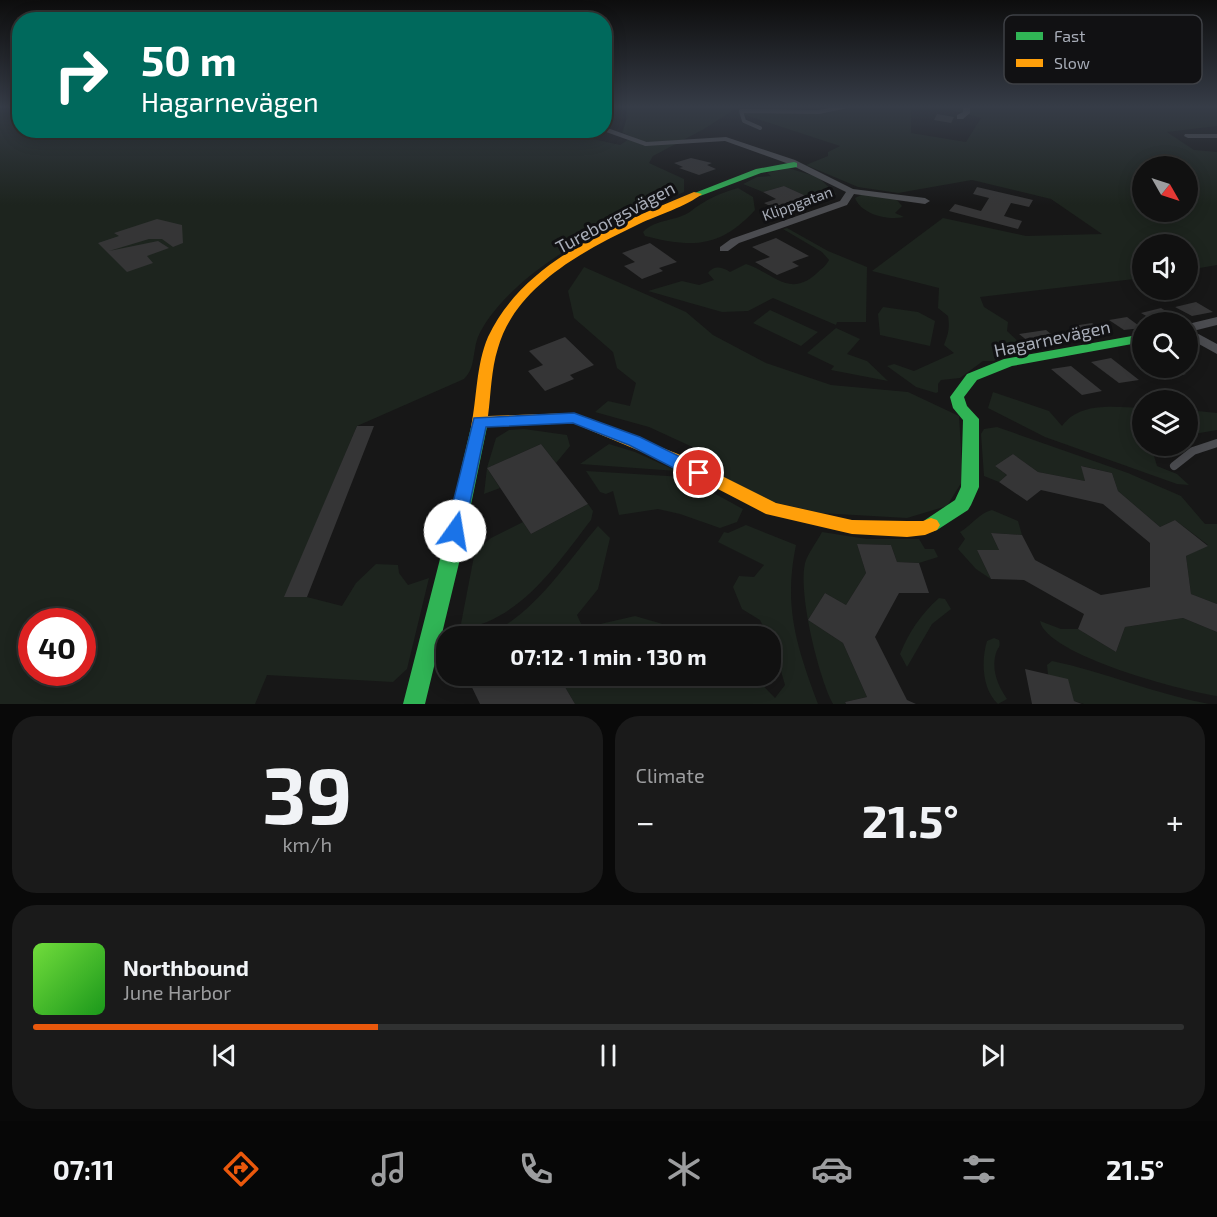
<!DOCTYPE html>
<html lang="en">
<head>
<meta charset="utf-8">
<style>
	:root { --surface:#111; --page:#1a1a1a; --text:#f1f3f6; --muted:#9c9d9f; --line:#303131; --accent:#ea580c }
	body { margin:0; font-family:"Exo 2",sans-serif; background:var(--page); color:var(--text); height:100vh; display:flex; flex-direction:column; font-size:22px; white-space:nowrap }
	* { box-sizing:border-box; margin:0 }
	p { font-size:20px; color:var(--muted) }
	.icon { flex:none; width:33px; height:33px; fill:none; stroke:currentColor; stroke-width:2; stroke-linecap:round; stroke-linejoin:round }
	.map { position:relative; height:704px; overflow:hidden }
	.sheet { display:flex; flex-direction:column; gap:12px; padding:12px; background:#090909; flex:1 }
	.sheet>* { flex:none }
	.hud { position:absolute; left:12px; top:12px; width:600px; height:126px; border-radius:24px; box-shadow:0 3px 15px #0003,0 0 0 2px var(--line); background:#00695c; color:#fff; overflow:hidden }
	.needle { width:39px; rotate:129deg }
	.tools { position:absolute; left:1132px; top:156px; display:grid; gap:12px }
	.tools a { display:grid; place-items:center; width:66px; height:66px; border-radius:50%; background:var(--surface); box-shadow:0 3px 15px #0003,0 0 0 2px var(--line); font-size:30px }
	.speed { position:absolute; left:18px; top:608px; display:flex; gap:12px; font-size:30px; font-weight:700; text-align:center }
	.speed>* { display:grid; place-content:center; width:78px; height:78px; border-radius:50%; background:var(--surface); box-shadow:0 3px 15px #0003,0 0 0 2px var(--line); line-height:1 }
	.speed .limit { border:9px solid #d22; background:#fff; color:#111 }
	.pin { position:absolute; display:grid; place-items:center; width:51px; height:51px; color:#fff; margin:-26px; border:3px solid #fff; border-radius:50%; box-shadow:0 2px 6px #0007 }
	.me { position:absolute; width:66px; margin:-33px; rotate:13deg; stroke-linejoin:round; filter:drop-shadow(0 0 4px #0008) }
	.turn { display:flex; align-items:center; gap:21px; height:126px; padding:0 30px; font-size:27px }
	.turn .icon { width:78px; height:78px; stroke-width:2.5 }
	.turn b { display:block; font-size:42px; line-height:51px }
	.big { font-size:45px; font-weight:700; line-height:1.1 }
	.sheet .card { flex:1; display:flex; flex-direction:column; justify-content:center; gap:9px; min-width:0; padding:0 21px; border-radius:24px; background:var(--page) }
	.sheet .dial { align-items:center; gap:0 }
	.dial b { font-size:78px; line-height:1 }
	.song { display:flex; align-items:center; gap:18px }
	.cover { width:72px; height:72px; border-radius:9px; background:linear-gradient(135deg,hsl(100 70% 55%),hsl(120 70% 35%)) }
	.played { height:6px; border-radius:3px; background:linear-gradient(90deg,var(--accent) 30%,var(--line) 30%) }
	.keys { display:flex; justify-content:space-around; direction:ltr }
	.heat { display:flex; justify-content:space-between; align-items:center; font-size:33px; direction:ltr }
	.sheet .tiles { flex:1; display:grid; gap:12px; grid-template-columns:1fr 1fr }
	.card:last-child { grid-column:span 2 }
	.trip { position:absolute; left:436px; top:626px; width:345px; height:60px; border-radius:24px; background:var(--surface); box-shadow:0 3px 15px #0003,0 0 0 2px var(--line); font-weight:700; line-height:60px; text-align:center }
	.tabs { display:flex; height:96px; justify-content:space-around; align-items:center; background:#070707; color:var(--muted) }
	.tabs .icon { width:42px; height:42px }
	.tabs .on { color:var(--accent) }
	.tabs b { font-size:27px; color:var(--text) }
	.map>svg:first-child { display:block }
</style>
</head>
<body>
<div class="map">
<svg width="1217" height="704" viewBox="0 0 1217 704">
	<rect width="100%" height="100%" fill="#171717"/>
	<!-- green -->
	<path fill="#1d241e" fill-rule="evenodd" d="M0,106H19L20,130H553L620,145L632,137L622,132L628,115L624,109L616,106H834L735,109L704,129L653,156L649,163L684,179V192C617,222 539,254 492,314C487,320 481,330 478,337C472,353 476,367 464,379L357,426L285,597H307L342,606L356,583L376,564L398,565L399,573L408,585L429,578L407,669L393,682L267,675L255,704H0ZM32,621H82V672H32Z
		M862,106H911V133L966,142L981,118L936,106H1217V126L1167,132L1194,150L1217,152V265L1188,270V244H1143V278L980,297L984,307L1008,322L1007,331L1022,345L1024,351L1001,355L994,361H983L960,378L941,380L938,384V392L936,393L916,387L887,366L894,364L914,371L954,353L944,345C948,334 950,329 948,316L938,308L939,288L872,271L943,218L1026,236L1102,234L1051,199L972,180L898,193L858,187L806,165L828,156V152L840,146L742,114L790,110L819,114ZM1143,166H1188V212H1143Z
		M788,168L818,177L836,194L834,197L823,195L815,200L784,186L763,192L743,184L757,177L771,176L767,173Z
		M738,188L753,197L755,210C720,248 693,248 645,236L643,232C657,218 676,222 691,211C705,200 720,193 738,188Z
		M863,194L897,200L902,206L895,213L904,217C888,221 861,214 855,198Z
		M787,228L828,251L867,267L866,322H837L836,325L773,298L748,311L722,312L648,291L682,281L699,285L714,280L708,273C714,265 722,267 730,272L746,264C773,273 789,298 816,274C821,269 826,266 829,260L822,252L783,229Z
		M584,267L686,312L713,335L766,363L831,385L908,392L959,416L963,480L947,506L907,518L820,513L769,501L691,460L699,450L649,427L595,412L608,401L630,406L636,383L617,368L613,352L574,318L568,291Z
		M883,307L918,312L935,321L930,346L880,335L878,314Z
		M770,310L818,332L801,346L753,323Z
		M836,328L860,339L847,354L867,361L888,381L831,370L834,366L807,353Z
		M993,392L1049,411L1062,426C1080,401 1115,407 1143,408V446H1179L1173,449H1152L1157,466L1177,474L1189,485L1177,484L1045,437L988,408Z
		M1188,410L1217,413V430L1188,435Z
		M997,427L1128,473L1181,496L1205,524H1217V604L1191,594L1186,556L1208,545L1175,520L1160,527L1118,491L1112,473L1082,466L1085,481L1038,472L1013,454L995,466L1007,475L999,482L984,476L981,434L984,429Z
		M524,429L567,435L570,446L556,463L541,444L487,468L500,488L484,494L487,468L496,438L509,430Z
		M609,444L635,452L677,471L580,464Z
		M586,471L684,477L743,509L737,522L720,528L680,514L658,509L619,515L613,491L606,494L600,492Z
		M588,504L593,511L591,520C557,564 519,622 460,629L475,551L491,538L523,522L531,534Z
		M992,510L1018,521L1022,535L991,533L999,550H977L991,579L976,569L958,549L965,539L960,532C972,525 979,513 992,510Z
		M746,525L796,545C783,607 797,647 818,704H575L558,675H753L775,698L785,685L771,636H768L760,620L742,609L733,587L739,576L754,577L764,565L718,542L724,532L728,533Z
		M598,526L610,538L598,589L577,615L583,628L635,616L704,636H536L533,632L527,636H482C529,622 567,562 598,526Z
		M822,532L867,539H919L925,549H934L938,557L919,563L897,562L891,545L857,544L866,573L846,605L825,593L808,620L843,643L867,697L845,702L846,704H833C819,679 796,587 806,560C810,551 817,541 822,532Z
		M939,598L945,599L951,609L932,624L907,667L900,654C909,632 921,614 939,598Z
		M1183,618L1217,632V696C1183,691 1046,655 1040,621L1061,629H1078L1116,652L1125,627Z
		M994,638L999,640C1001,647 998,647 996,653C991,670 998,686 1007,699L998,704C982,689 981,661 987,641Z
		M1052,661C1105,672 1155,694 1209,704H1084L1074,701L1048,674L1047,665Z"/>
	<!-- building -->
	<path fill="#353536" d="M937,114L954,117L951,123L934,120Z
		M691,158L712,163L707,165L716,169L699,175L679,168L683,167L674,163Z
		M784,186L815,200L799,206L803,208L786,214L764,203L776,199L763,192Z
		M977,187L1033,200L1029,207L1011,203L1004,216L1022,221L1018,229L949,211L955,204L981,211L989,198L973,194Z
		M157,219L182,225L183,243L173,247L162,239H149L109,251L158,241L169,248L147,256L153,263L127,272L98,243L119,236L114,233Z
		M776,238L809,256L792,262L799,266L777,275L755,262L770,257L752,247Z
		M650,243L677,262L659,268L663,271L642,279L624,266L635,262L622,253Z
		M1196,302L1213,312L1192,316L1175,307Z
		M1161,308L1179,319L1157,322L1141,313Z
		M1127,317L1142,328L1124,330L1109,320Z
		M1092,323L1108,334L1089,337L1073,326Z
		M1046,330L1061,342L1033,345L1019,334Z
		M565,337L594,365L570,375L574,379L545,391L528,371L543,365L529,351Z
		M1111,358L1139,380L1119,383L1091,362Z
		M1071,366L1102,391L1082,395L1051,369Z
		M1154,368H1176L1186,374L1169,378Z
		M357,426H374L307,597H284Z
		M541,444L588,504L531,534L487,468Z
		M1013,454L1038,472L1085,481L1081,466L1112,473L1118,491L1160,527L1175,520L1208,546L1186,556L1191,594L1217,604V632L1183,618L1125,627L1116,652L1078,629L1084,614L1024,580L991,579L977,550H999L991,533L1022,535L1035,560L1101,595L1150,587V543L1103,504L1041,490L1027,501L999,482L1007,475L995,466Z
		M857,544L891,545L897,562L919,563L929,593H899L875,637L907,700L916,704H846L845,702L867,697L843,643L808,620L825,593L846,605L866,573Z
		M1025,669L1068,679L1074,701L1082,704H1032Z
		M466,675H558L575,704H480Z"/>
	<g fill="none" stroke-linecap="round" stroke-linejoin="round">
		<!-- lane-far1 -->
		<path stroke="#4b4c50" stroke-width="4" d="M760,128L744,121L741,111L819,112L848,106
			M604,129L646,144"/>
		<!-- lane -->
		<path stroke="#4b4c50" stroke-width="8" d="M1174,466L1193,451L1217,443"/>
		<!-- street -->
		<path fill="#4b4c50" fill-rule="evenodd" d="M963,106H970V113L963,119H957V115L963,112Z
			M1185,134H1217V138H1188L1184,136Z
			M726,137L795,160L853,189L925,198L930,201L925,204L854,194L847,205L739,243L728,251H720V247L731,239L840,201L846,192L789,164L725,141L646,146L642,144L646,142Z
			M1217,317V325L1193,331L1217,344V354L1188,338V324Z"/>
		<!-- fast -->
		<path fill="#30b455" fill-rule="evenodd" d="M794,162L797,163V167L761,173L700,196L692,194L756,169Z
			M1143,334V342L1012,366L977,380L964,397L967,406L979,419V487L971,505L968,510L937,530L931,532L925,530L922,525L925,520L955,500L961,487L963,420L953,408L950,397L967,374L1004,359Z
			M479,422L484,423L487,427L459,563L425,704H403L439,563L471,427L474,423Z"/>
		<!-- slow -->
		<path fill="#ff9f0a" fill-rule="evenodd" d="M694,192L702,194C687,206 658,215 639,224C585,250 516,285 498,348C491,370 491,394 488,416L574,413L678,454L776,503L852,520L907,521H923L931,518L937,520L940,525L937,530L925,535L907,537L852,534L766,514L666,462L573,423L487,427L484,431H474L471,427C477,398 476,365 488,337C525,258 619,224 694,192Z"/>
	</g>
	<!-- sky -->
	<linearGradient id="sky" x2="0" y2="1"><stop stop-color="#0d0d0d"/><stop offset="0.52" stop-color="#363c47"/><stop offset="1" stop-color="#363c47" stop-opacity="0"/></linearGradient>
	<rect width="1217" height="205" fill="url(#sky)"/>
	<!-- route -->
	<path fill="#1a73e8" stroke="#114b97" stroke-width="1.5" d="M574,413L640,437L705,469L708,473L705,478H693L629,445L573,423L486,427L464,531L461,536L455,538L448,536L446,531L474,418Z"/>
	<g text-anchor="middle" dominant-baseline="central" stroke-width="6" stroke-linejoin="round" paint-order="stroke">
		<!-- far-street labels -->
		<g font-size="15" fill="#a8adb8" stroke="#111113">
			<text transform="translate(797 203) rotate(-20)">Klippgatan</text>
		</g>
		<!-- street labels -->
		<g font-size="18" fill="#a8adb8" stroke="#111113">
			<text transform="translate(615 217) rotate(-28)">Tureborgsvägen</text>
			<text transform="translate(1052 338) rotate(-12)">Hagarnevägen</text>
		</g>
	</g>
	<!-- legend -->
	<rect x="1004" y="15" width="198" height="69" rx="9" fill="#111113" stroke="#3e4045" stroke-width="1.5"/>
	<rect x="1016" y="32" width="27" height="8" fill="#30b455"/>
	<rect x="1016" y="59" width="27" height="8" fill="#ff9f0a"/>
	<g font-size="16" fill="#a8adb8">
		<text x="1054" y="42">Fast</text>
		<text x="1054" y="69">Slow</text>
	</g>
</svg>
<div class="tools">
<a><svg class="needle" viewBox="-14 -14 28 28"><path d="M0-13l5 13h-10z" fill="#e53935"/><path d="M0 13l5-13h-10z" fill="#9c9d9f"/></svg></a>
<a><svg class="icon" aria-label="sound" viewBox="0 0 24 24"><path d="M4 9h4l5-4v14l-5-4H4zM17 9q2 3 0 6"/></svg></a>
<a><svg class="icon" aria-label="search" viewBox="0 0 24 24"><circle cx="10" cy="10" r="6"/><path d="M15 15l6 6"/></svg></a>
<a><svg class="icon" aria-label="layers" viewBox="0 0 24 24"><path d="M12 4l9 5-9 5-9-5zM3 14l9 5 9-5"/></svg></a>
</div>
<div class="speed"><div class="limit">40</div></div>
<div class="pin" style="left:699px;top:473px;background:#d93025"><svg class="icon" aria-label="arrive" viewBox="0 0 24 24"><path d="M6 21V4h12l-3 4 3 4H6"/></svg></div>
<svg class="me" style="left:455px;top:531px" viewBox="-20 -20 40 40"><circle r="19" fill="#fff"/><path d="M0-13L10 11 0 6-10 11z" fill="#1a73e8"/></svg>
<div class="trip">07:12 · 1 min · 130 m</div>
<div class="hud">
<div class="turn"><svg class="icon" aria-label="right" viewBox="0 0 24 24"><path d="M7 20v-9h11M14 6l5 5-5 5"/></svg><div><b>50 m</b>Hagarnevägen</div></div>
</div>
</div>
<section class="sheet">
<div class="tiles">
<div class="card dial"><b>39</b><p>km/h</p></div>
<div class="card"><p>Climate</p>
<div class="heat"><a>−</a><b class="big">21.5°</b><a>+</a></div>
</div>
<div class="card">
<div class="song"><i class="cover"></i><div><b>Northbound</b><p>June Harbor</p></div></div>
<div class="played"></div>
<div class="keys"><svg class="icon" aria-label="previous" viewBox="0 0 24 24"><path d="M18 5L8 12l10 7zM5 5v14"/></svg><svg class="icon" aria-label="pause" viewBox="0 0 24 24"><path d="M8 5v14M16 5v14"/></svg><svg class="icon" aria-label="next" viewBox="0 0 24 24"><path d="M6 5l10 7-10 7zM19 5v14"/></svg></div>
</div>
</div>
</section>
<nav class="tabs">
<b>07:11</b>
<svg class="icon on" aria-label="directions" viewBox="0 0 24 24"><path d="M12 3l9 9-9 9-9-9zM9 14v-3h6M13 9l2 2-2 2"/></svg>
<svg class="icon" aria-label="music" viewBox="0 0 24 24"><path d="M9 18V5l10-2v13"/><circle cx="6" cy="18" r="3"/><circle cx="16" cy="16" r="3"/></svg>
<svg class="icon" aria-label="phone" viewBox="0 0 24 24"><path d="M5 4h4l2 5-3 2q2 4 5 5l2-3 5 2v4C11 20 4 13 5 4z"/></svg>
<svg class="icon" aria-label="climate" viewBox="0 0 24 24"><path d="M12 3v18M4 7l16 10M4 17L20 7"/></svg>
<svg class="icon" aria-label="car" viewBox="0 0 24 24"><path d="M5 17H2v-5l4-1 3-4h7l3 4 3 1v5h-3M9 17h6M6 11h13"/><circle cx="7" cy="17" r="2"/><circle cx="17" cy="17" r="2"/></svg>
<svg class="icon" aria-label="filters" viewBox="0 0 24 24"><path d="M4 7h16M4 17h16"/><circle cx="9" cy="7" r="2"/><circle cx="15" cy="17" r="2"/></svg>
<b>21.5°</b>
</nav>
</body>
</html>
